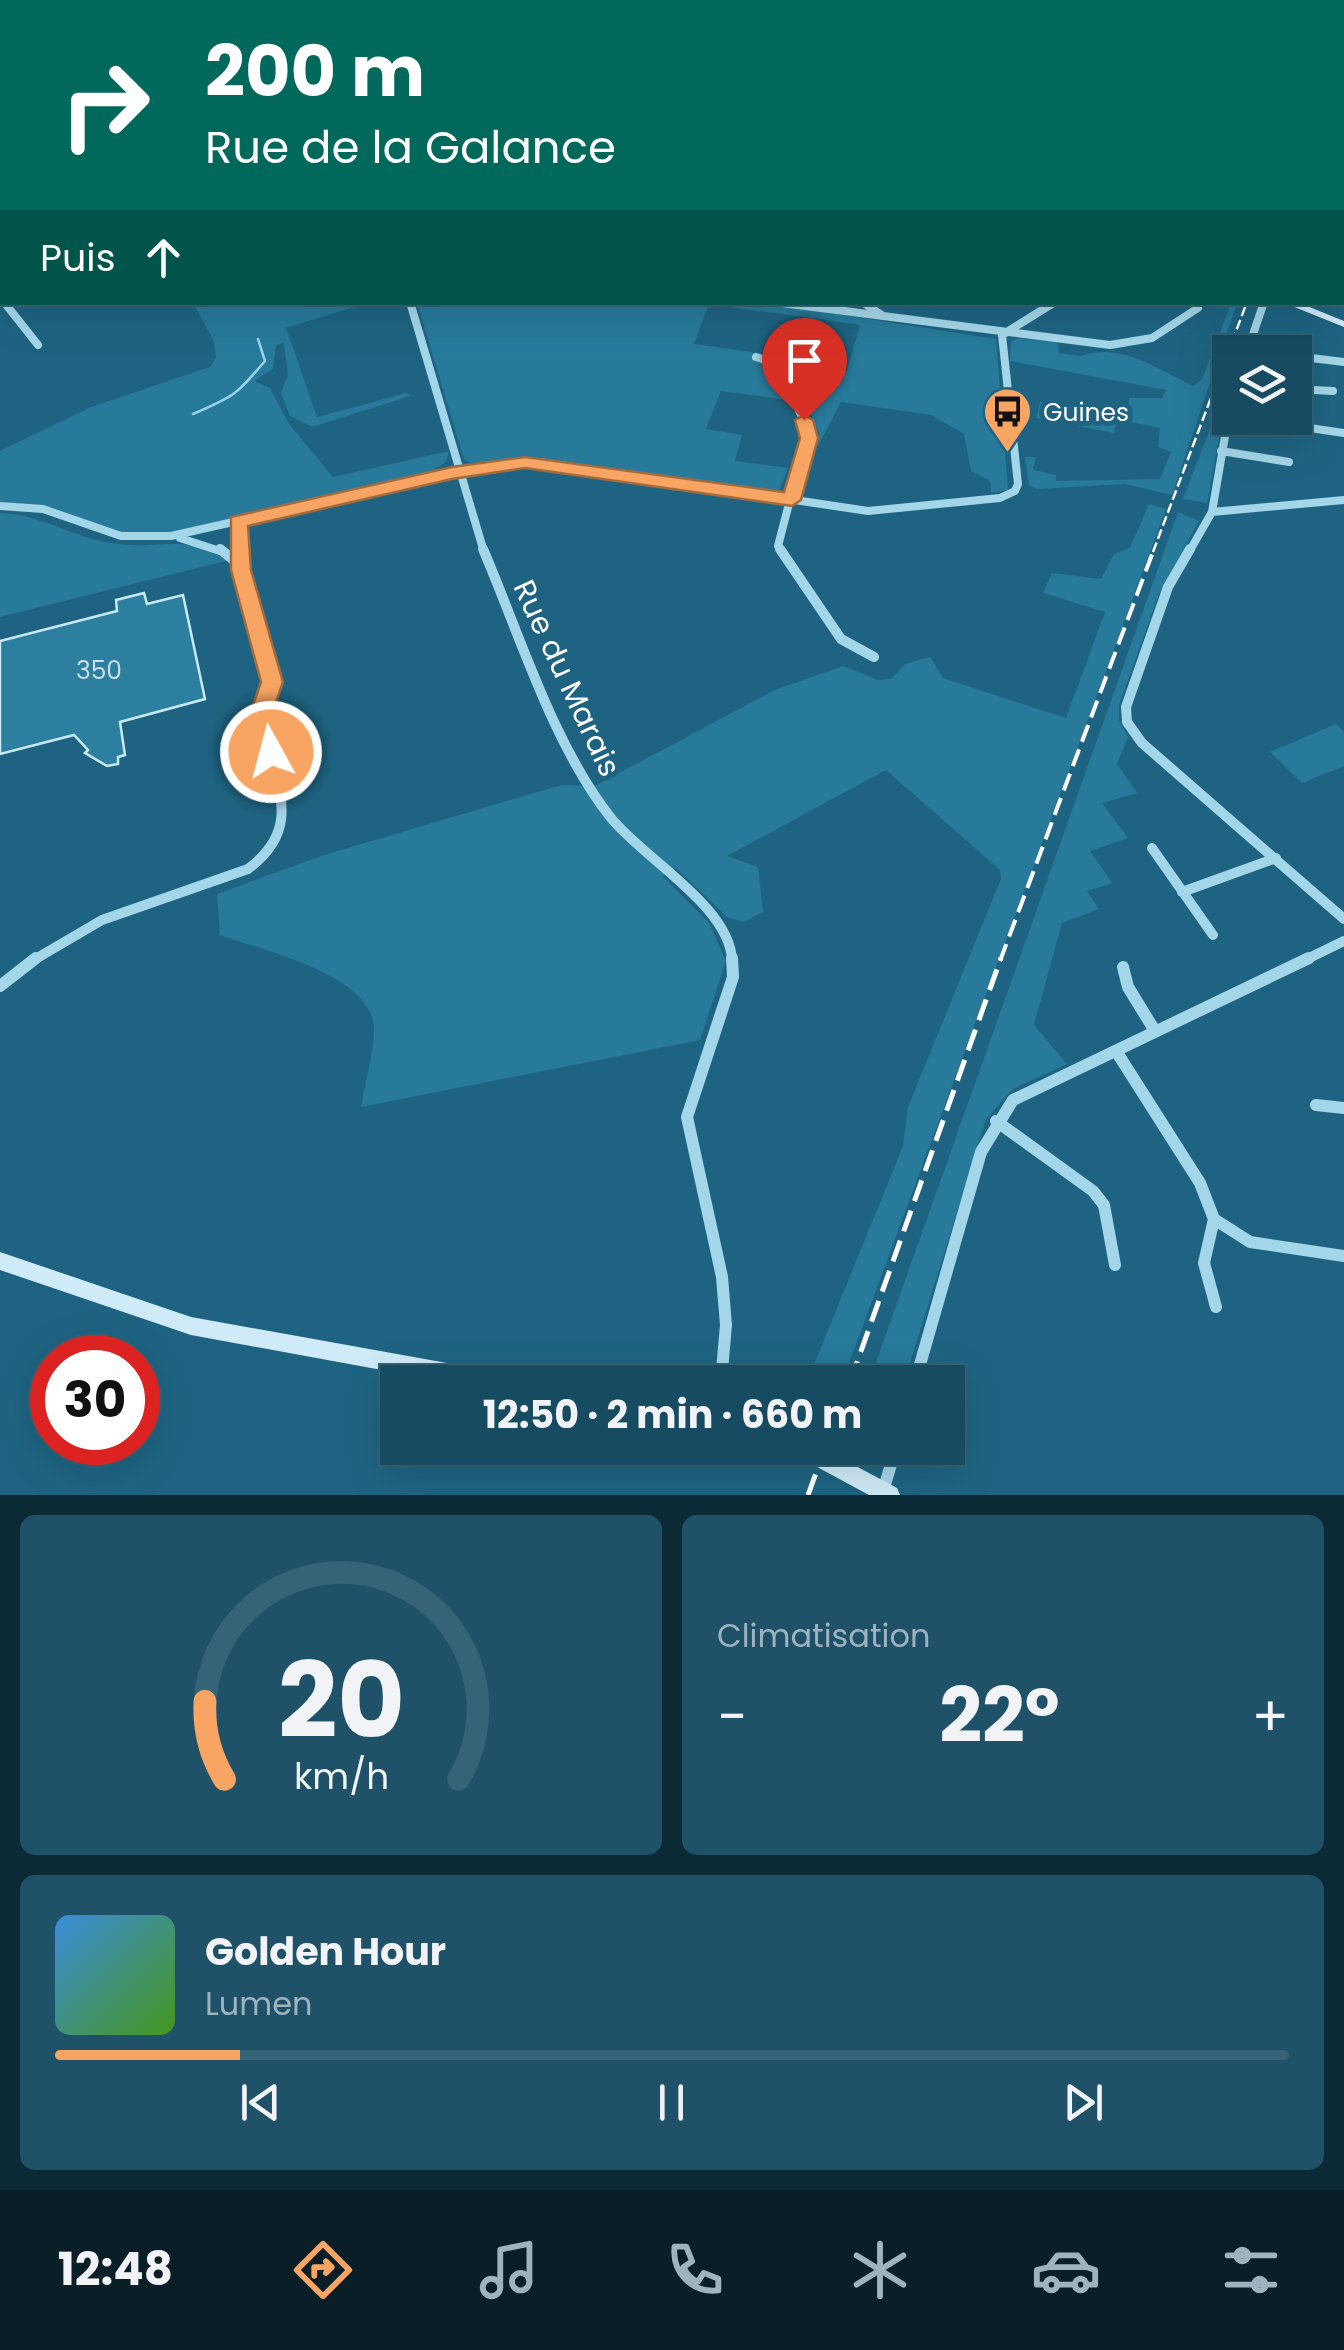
<!DOCTYPE html>
<html lang="fr">
<head>
<meta charset="utf-8">
<style>
	:root { --surface:#164b62; --page:#1f5268; --text:#f1f3f6; --muted:#9eb3be; --line:#356377; --accent:#f8a563 }
	body { margin:0; font-family:Poppins,sans-serif; background:var(--page); color:var(--text); height:100vh; display:flex; flex-direction:column; font-size:38px; white-space:nowrap }
	* { box-sizing:border-box; margin:0 }
	p { font-size:32px; color:var(--muted) }
	.icon { flex:none; width:55px; height:55px; fill:none; stroke:currentColor; stroke-width:2; stroke-linecap:round; stroke-linejoin:round }
	.map { position:relative; height:1495px; overflow:hidden }
	.drawer { display:flex; flex-direction:column; gap:20px; padding:20px; background:#0c2936; flex:1 }
	.drawer>* { flex:none }
	.guide { position:absolute; left:0px; top:0px; width:1345px; height:305px; box-shadow:0 10px 40px #0002,0 0 0 2px var(--line); background:#00695c; color:#fff; overflow:hidden }
	.controls { position:absolute; left:1212px; top:335px; display:grid; gap:20px }
	.controls a { display:grid; place-items:center; width:100px; height:100px; border-radius:0px; background:var(--surface); box-shadow:0 10px 40px #0002,0 0 0 2px var(--line); font-size:50px }
	.speed { position:absolute; left:30px; top:1335px; display:flex; gap:20px; font-size:50px; font-weight:700; text-align:center }
	.speed>* { display:grid; place-content:center; width:130px; height:130px; border-radius:50%; background:var(--surface); box-shadow:0 10px 40px #0002,0 0 0 2px var(--line); line-height:1 }
	.speed .limit { border:15px solid #d22; background:#fff; color:#111 }
	.pin { position:absolute; display:grid; place-items:center; width:85px; height:85px; color:#fff; margin:-102px -42px; border-radius:50% 50% 50% 0; rotate:-45deg; box-shadow:0 0 10px #0007 }
	.pin .icon { rotate:45deg }
	.me { position:absolute; width:110px; margin:-55px; rotate:353deg; stroke-linejoin:round; filter:drop-shadow(0 0 8px #0008) }
	.turn { display:flex; align-items:center; gap:35px; height:210px; padding:0 40px; font-size:45px }
	.turn .icon { width:130px; height:130px; stroke-width:2.5 }
	.turn b { display:block; font-size:70px; line-height:85px }
	.then { display:flex; align-items:center; height:95px; padding:0 40px; background:#0003; gap:20px; font-size:38px }
	.big { font-size:75px; font-weight:700; line-height:1.1 }
	.drawer .widget { flex:1; display:flex; flex-direction:column; justify-content:center; gap:15px; min-width:0; padding:0 35px; border-radius:15px; background:var(--page) }
	.drawer .dial { align-items:center; gap:0 }
	.dial svg { height:260px; overflow:visible; fill:none; stroke:var(--line); stroke-width:7; stroke-linecap:round; text-anchor:middle }
	.dial text { fill:var(--text); stroke:none }
	.song { display:flex; align-items:center; gap:30px }
	.cover { width:120px; height:120px; border-radius:15px; background:linear-gradient(135deg,hsl(210 70% 55%),hsl(100 70% 35%)) }
	.played { height:10px; border-radius:5px; background:linear-gradient(90deg,var(--accent) 15%,var(--line) 15%) }
	.keys { display:flex; justify-content:space-around; direction:ltr }
	.heat { display:flex; justify-content:space-between; align-items:center; font-size:55px; direction:ltr }
	.drawer .tiles { flex:1; display:grid; gap:20px; grid-template-columns:1fr 1fr }
	.widget:last-child { grid-column:span 2 }
	.trip { position:absolute; left:380px; top:1365px; width:585px; height:100px; border-radius:0px; background:var(--surface); box-shadow:0 10px 40px #0002,0 0 0 2px var(--line); font-weight:700; line-height:100px; text-align:center }
	.dock { display:flex; height:160px; justify-content:space-around; align-items:center; background:#091e27; color:var(--muted) }
	.dock .icon { width:70px; height:70px }
	.dock .active { color:var(--accent) }
	.dock b { font-size:45px; color:var(--text) }
	.map>svg:first-child { display:block }
</style>
</head>
<body>
<div class="map">
<svg width="1344" height="1495" viewBox="0 0 1344 1495">
	<rect width="100%" height="100%" fill="#1e6482"/>
	<!-- green -->
	<path fill="#277a9a" d="M760,302L996,339L1008,490L991,493L990,481L971,471L964,434L931,415L841,402L818,446L819,432L802,394L805,370L847,371L860,325L709,304L694,344L768,354L764,356L791,372L788,400L721,391L706,429L742,435L735,461L788,468L779,491L542,458L471,463L464,459L417,303Z
		M193,303H367L286,328L317,417L407,393L410,396L312,427L290,416L281,393L288,375L284,343L276,345L273,369L254,381L270,388L289,424L333,477L449,451L446,462L425,476L174,532H116L51,507L0,502V451L91,407L210,367L216,358L214,341Z
		M1231,303H1237L1172,495L1125,484L1037,489L1029,485L1025,457H1036L1033,470L1056,475V481L1160,479L1171,452L1158,447L1160,428L1117,419L1114,433L1036,418L1040,402L1127,418L1129,398H1162L1166,390L1010,361L1011,342L1018,338L1057,342L1059,353L1081,356C1119,342 1156,368 1193,386L1202,379Z
		M1230,377L1207,503L1183,499Z
		M1149,504L1166,509L842,1382H807L903,1146L908,1107L1001,879L1000,870L886,770L727,856L758,867L763,912L743,922L727,917L676,868L662,876L709,923L726,961L700,1040L361,1107C365,1082 374,1054 374,1029C374,975 261,950 220,935L217,894L321,856L561,785L595,786L775,690L843,666L878,680L891,679L905,664L930,657L943,678L1066,718L1105,612L1043,593L1052,573L1101,579L1114,554L1130,548Z
		M1178,512L1199,521L1159,594L1119,705V720L1128,737L1117,764L1137,793L1102,803L1128,838L1090,851L1112,883L1087,891L1099,909L1062,923L1034,1025L1067,1064L1013,1089L986,1119L904,1382H869Z
		M0,513C44,515 71,537 111,543C163,551 180,532 229,560L0,617Z
		M1336,724L1344,732V766L1302,783L1270,752Z"/>
	<g fill="none" stroke-linecap="round" stroke-linejoin="round">
		<!-- stream -->
		<path stroke="#97d4eb" stroke-width="2.5" d="M193,414C235,396 236,395 265,361L258,339"/>
	</g>
	<!-- building -->
	<path fill="#2d7f9f" stroke="#c8eaf7" stroke-width="2.5" d="M144,593L147,604L183,595L205,699L120,722L125,755L118,757V764L107,766L85,753L88,750L74,735L0,754V641L117,611L116,600Z"/>
	<g fill="none" stroke-linecap="round" stroke-linejoin="round">
		<!-- street-far3 -->
		<path stroke="#a4d6e9" stroke-width="6" d="M391,0L397,2
			M452,0L461,2
			M749,0L756,2
			M906,0L911,2
			M1046,0L1053,2
			M96,2L100,0
			M252,2L260,0
			M308,2L316,0
			M363,2L370,0
			M420,2L427,0
			M570,2L578,0
			M652,2L660,0"/>
		<!-- street-far2 -->
		<path stroke="#a4d6e9" stroke-width="8" d="M4,302L38,345
			M410,302L484,552
			M774,302L1110,345L1152,338L1198,308
			M862,302L882,315
			M1002,335L1055,302
			M1248,350L1267,352
			M1247,352L1264,302
			M1295,356L1344,362
			M756,357L794,369L793,398L808,430L778,546L782,552
			M1295,389L1333,391
			M1242,418L1344,433
			M1221,451L1289,462
			M0,506L43,509L121,536H171L452,473L540,462L868,511L1000,498L1015,491L1018,484L1002,335
			M1212,512L1344,500
			M238,522L240,552
			M180,538L223,552
			M1189,552L1212,512L1230,407"/>
		<!-- street-far1 -->
		<path stroke="#a4d6e9" stroke-width="10" d="M220,549L240,565
			M483,549C520,635 553,745 611,818C643,858 731,907 732,961
			M780,549L841,639L874,657
			M1190,549L1168,587L1126,707L1127,722L1142,743L1344,919
			M1152,848L1213,935
			M1182,892L1276,858
			M32,961L102,920L248,869C308,824 271,781 263,722C261,706 272,693 271,677C267,633 246,592 240,549
			M1303,961L1344,941"/>
		<!-- street -->
		<path stroke="#a4d6e9" stroke-width="12" d="M1123,967L1128,987L1155,1031
			M0,986L36,958
			M1116,1051L1200,1183L1214,1219L1204,1263L1216,1307
			M1316,1105L1344,1108
			M996,1121L1093,1191L1104,1205L1115,1265
			M1214,1219L1250,1242L1344,1256
			M721,1382L726,1325L722,1277L687,1117L733,977L732,958
			M915,1382L981,1152L1013,1100L1309,958
			M883,1491L896,1448"/>
		<!-- secondary -->
		<path fill="#cfebf7" fill-rule="evenodd" d="M137,0H178L181,2H143Z
			M1342,30H1344V34H1342Z
			M0,96H2V102H0Z
			M1342,140H1344L1342,146Z
			M2,249V255L0,256V250Z
			M1282,302H1297L1344,321V327Z
			M0,1252L191,1317L497,1372L504,1375L507,1382H447L191,1335L0,1270Z
			M792,1448H822L897,1488L900,1495H869L795,1455Z"/>
		<!-- rail-far2 -->
		<path stroke="#fff" stroke-width="2.5" stroke-dasharray="10 4" stroke-linecap="butt" d="M1163,0L1170,2
			M1153,552L1247,302"/>
		<!-- rail-far1 -->
		<path stroke="#fff" stroke-width="4" stroke-dasharray="18 8" stroke-linecap="butt" d="M1000,961L1154,549"/>
		<!-- rail -->
		<path stroke="#fff" stroke-width="5" stroke-dasharray="22 10" stroke-linecap="butt" d="M850,1382L1001,958
			M808,1495L825,1448"/>
	</g>
	<!-- route -->
	<path fill="#f8a563" stroke="#a16b40" stroke-width="2.5" d="M804,415L813,420L818,438L801,500L792,506L525,468L452,479L248,526L251,570L283,682L273,711L282,752L271,761L263,758L251,711L261,682L231,570V517L452,467L525,457L784,492L800,438L795,420Z"/>
	<!-- icons -->
	<defs>
		<symbol id="bus-pin" viewBox="-11 -11 22 30"><path d="M0 17L-7.5 6A9.5 9.5 0 1 1 7.5 6Z" fill="#f8a563" stroke="#1e6482"/><path d="M-5-6H5V4H4V6H2V4H-2V6H-4V4H-5ZM-3.5-4V0h7V-4ZM-3.5 1.2v1.5H-2V1.2ZM2 1.2v1.5H3.5V1.2Z" fill="#111"/></symbol>
	</defs>
	<g fill-rule="evenodd">
		<use href="#bus-pin" x="980" y="384" width="55" height="75"/>
	</g>
	<g text-anchor="middle" dominant-baseline="central" stroke-width="10" stroke-linejoin="round" paint-order="stroke">
		<!-- far-poi labels -->
		<g font-size="25" fill="#fff" stroke="#1e6482" text-anchor="start">
			<text x="1043" y="412">Guines</text>
		</g>
		<!-- number labels -->
		<g font-size="25" fill="#cadfe7">
			<text x="99" y="670">350</text>
		</g>
		<!-- street labels -->
		<g font-size="30" fill="#fff" stroke="#1e6482">
			<text transform="translate(567 678) rotate(65)">Rue du Marais</text>
		</g>
	</g>
</svg>
<div class="controls">
<a><svg class="icon" aria-label="layers" viewBox="0 0 24 24"><path d="M12 4l9 5-9 5-9-5zM3 14l9 5 9-5"/></svg></a>
</div>
<div class="speed"><div class="limit">30</div></div>
<div class="pin" style="left:804px;top:420px;background:#d93025"><svg class="icon" aria-label="arrive" viewBox="0 0 24 24"><path d="M6 21V4h12l-3 4 3 4H6"/></svg></div>
<svg class="me" style="left:271px;top:752px" viewBox="-20 -20 40 40"><circle r="17" fill="#f8a563" stroke="#fff" stroke-width="3"/><path d="M0-11L8 9 0 5-8 9z" fill="#fff"/></svg>
<div class="trip">12:50 · 2 min · 660 m</div>
<div class="guide">
<div class="turn"><svg class="icon" aria-label="right" viewBox="0 0 24 24"><path d="M7 20v-9h11M14 6l5 5-5 5"/></svg><div><b>200 m</b>Rue de la Galance</div></div>
<div class="then">Puis<svg class="icon" aria-label="ahead" viewBox="0 0 24 24"><path d="M12 20V5M6 11l6-6 6 6"/></svg></div>
</div>
</div>
<section class="drawer">
<div class="tiles">
<div class="widget dial"><svg viewBox="0 0 100 80">
<path d="M14 69A42 42 0 1 1 86 69"/>
<path d="M14 69A42 42 0 0 1 8 45" stroke="#f8a563"/>
<text x="50" y="56" font-size="32" font-weight="700">20</text>
<text x="50" y="72" font-size="11">km/h</text>
</svg></div>
<div class="widget"><p>Climatisation</p>
<div class="heat"><a>−</a><b class="big">22°</b><a>+</a></div>
</div>
<div class="widget">
<div class="song"><i class="cover"></i><div><b>Golden Hour</b><p>Lumen</p></div></div>
<div class="played"></div>
<div class="keys"><svg class="icon" aria-label="previous" viewBox="0 0 24 24"><path d="M18 5L8 12l10 7zM5 5v14"/></svg><svg class="icon" aria-label="pause" viewBox="0 0 24 24"><path d="M8 5v14M16 5v14"/></svg><svg class="icon" aria-label="next" viewBox="0 0 24 24"><path d="M6 5l10 7-10 7zM19 5v14"/></svg></div>
</div>
</div>
</section>
<nav class="dock">
<b>12:48</b>
<svg class="icon active" aria-label="directions" viewBox="0 0 24 24"><path d="M12 3l9 9-9 9-9-9zM9 14v-3h6M13 9l2 2-2 2"/></svg>
<svg class="icon" aria-label="music" viewBox="0 0 24 24"><path d="M9 18V5l10-2v13"/><circle cx="6" cy="18" r="3"/><circle cx="16" cy="16" r="3"/></svg>
<svg class="icon" aria-label="phone" viewBox="0 0 24 24"><path d="M5 4h4l2 5-3 2q2 4 5 5l2-3 5 2v4C11 20 4 13 5 4z"/></svg>
<svg class="icon" aria-label="climate" viewBox="0 0 24 24"><path d="M12 3v18M4 7l16 10M4 17L20 7"/></svg>
<svg class="icon" aria-label="car" viewBox="0 0 24 24"><path d="M5 17H2v-5l4-1 3-4h7l3 4 3 1v5h-3M9 17h6M6 11h13"/><circle cx="7" cy="17" r="2"/><circle cx="17" cy="17" r="2"/></svg>
<svg class="icon" aria-label="filters" viewBox="0 0 24 24"><path d="M4 7h16M4 17h16"/><circle cx="9" cy="7" r="2"/><circle cx="15" cy="17" r="2"/></svg>
</nav>
</body>
</html>
